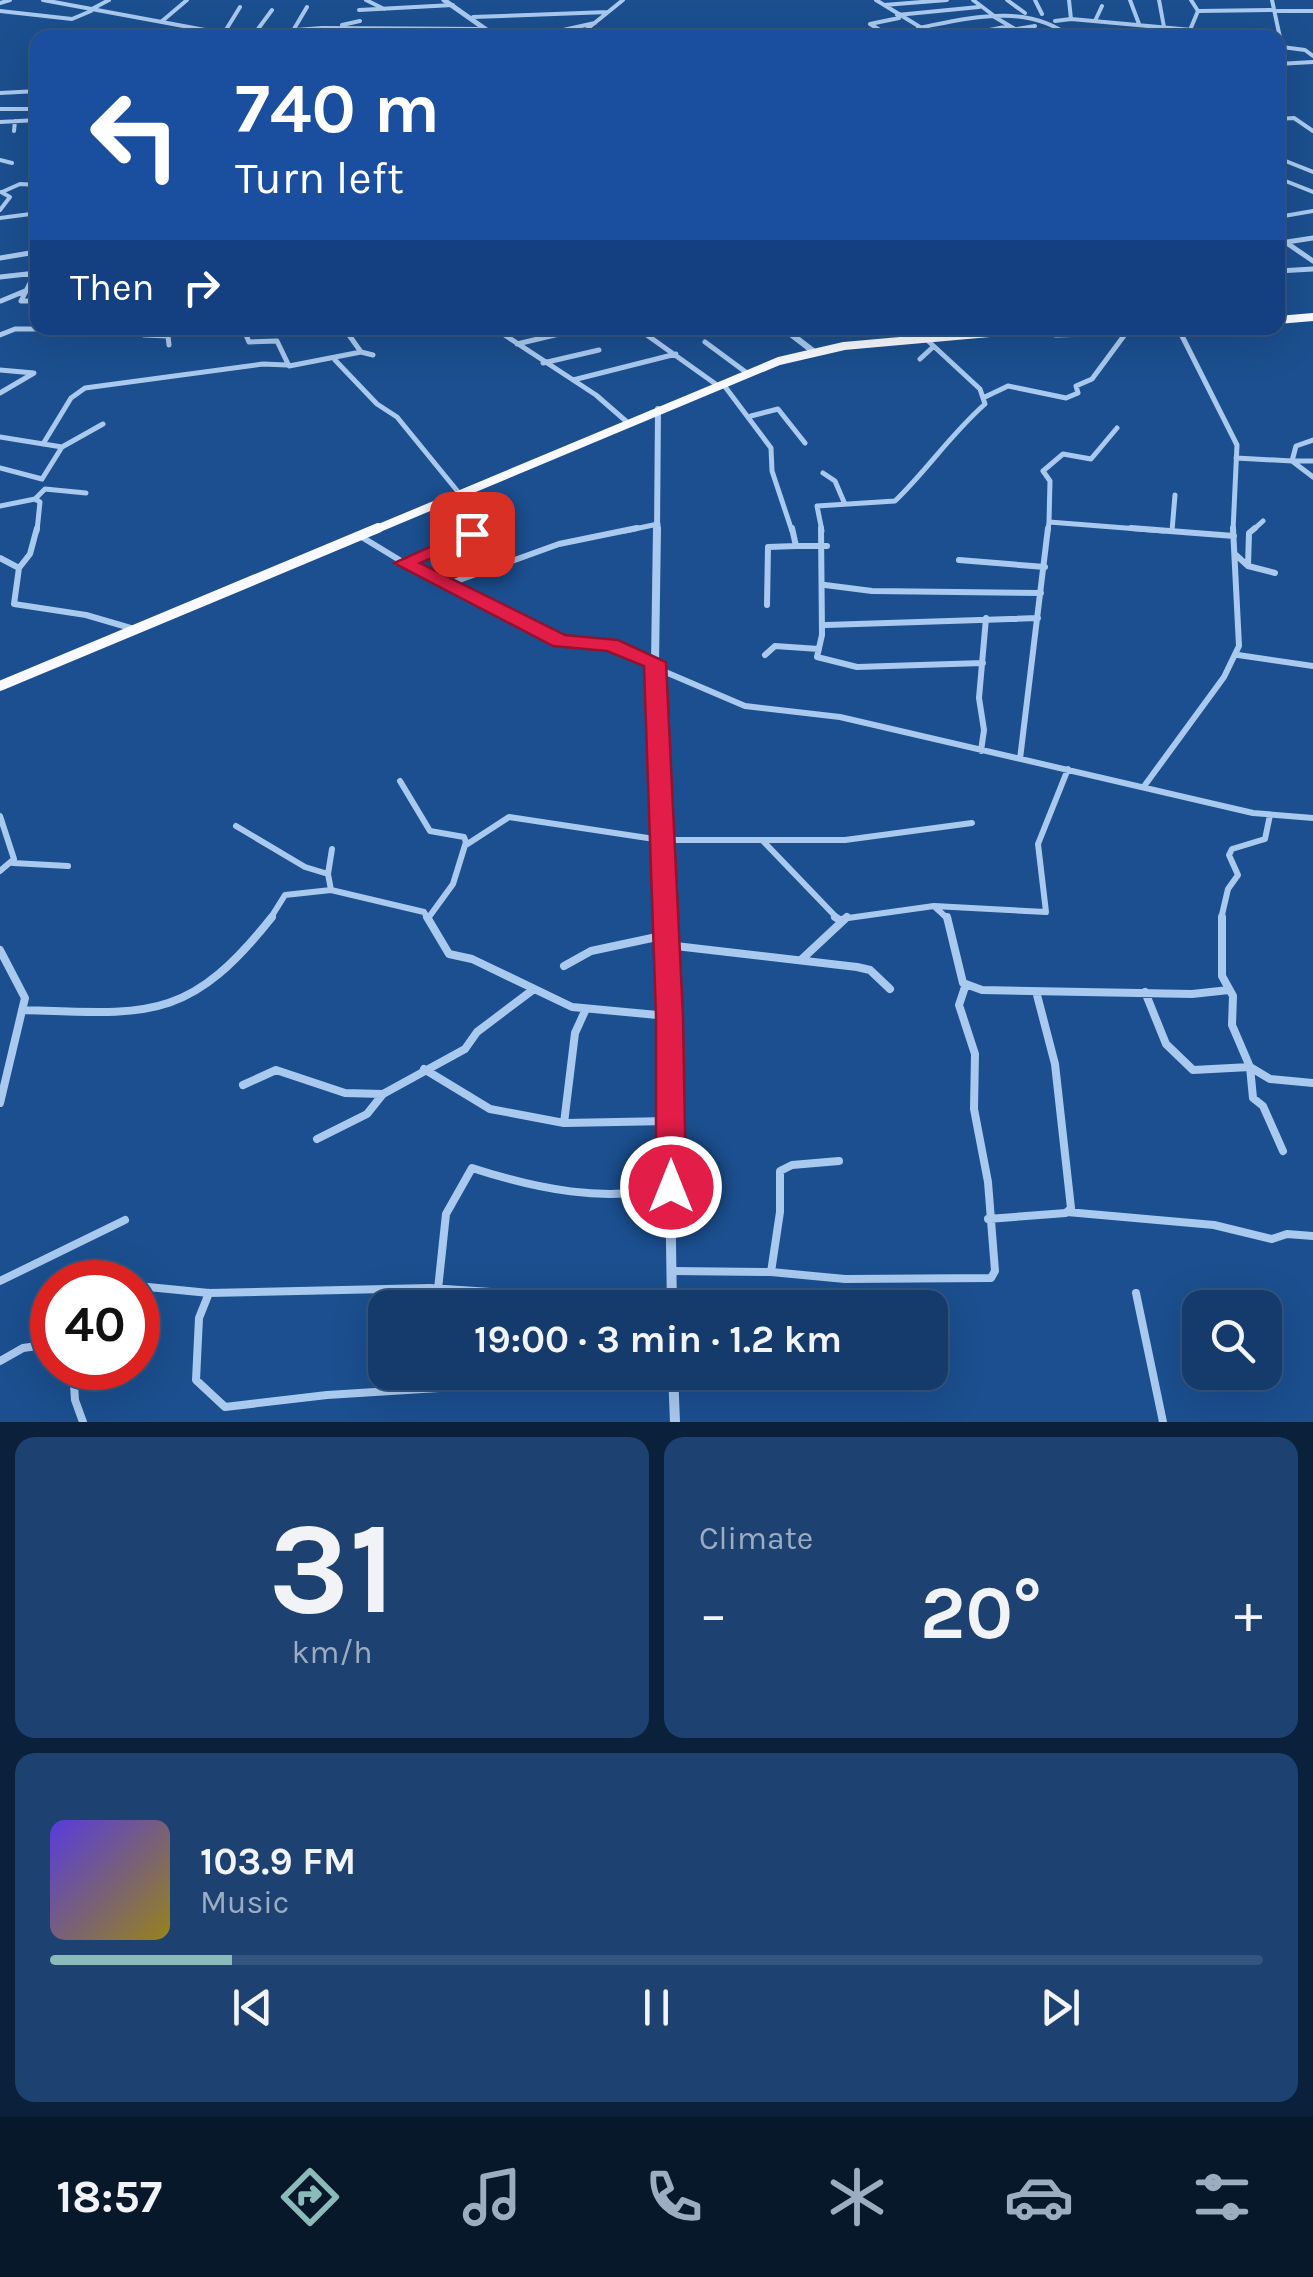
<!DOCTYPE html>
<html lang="en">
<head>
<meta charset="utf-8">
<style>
	:root { --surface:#143b6b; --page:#1d4271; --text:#f1f3f6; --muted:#9dadc1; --line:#33557e; --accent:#8bbbb9 }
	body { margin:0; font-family:Karla,sans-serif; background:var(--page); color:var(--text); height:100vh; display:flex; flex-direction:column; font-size:38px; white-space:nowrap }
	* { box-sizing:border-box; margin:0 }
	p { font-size:32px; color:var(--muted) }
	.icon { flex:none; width:55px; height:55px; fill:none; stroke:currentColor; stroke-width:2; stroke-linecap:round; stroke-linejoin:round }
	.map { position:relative; height:1422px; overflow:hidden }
	.details { display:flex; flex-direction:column; gap:15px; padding:15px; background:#0b203b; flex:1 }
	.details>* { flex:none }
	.banner { position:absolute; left:30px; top:30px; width:1255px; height:305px; border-radius:20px; box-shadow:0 10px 40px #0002,0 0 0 2px var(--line); background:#1a4fa0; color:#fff; overflow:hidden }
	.controls { position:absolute; left:1182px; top:1290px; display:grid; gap:20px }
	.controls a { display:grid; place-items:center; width:100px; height:100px; border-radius:20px; background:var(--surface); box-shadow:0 10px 40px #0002,0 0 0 2px var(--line); font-size:50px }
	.speed { position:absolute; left:30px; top:1260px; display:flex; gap:20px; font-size:50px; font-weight:700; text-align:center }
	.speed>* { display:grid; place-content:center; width:130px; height:130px; border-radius:50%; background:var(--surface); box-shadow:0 10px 40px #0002,0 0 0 2px var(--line); line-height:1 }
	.speed .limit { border:15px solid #d22; background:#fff; color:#111 }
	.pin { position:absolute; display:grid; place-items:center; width:85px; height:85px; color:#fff; margin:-42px; border-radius:20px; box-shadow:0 5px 15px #0006 }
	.me { position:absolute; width:110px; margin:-55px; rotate:0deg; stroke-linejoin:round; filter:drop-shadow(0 0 8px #0008) }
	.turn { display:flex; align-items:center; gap:35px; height:210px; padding:0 40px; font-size:45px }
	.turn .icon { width:130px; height:130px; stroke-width:2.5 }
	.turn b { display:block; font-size:70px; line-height:85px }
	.then { display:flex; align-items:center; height:95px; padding:0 40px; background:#0003; gap:20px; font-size:38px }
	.big { font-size:75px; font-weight:700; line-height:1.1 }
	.details .card { flex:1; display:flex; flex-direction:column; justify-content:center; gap:15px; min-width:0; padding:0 35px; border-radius:20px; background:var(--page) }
	.details .dial { align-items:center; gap:0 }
	.dial b { font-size:130px; line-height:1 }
	.song { display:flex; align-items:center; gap:30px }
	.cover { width:120px; height:120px; border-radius:15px; background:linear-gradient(135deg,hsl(250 70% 55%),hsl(50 70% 35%)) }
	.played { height:10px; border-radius:5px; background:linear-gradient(90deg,var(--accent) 15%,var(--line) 15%) }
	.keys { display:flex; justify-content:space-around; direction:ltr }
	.heat { display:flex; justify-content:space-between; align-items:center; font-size:55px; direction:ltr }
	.details .tiles { flex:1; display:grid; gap:15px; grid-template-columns:1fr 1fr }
	.card:last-child { grid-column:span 2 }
	.trip { position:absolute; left:368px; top:1290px; width:580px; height:100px; border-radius:20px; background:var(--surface); box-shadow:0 10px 40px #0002,0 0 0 2px var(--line); font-weight:700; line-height:100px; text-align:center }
	.dock { display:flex; height:160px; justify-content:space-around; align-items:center; background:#08182b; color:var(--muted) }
	.dock .icon { width:70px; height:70px }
	.dock .selected { color:var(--accent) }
	.dock b { font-size:45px; color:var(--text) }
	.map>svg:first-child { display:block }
</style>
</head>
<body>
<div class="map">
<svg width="1313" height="1422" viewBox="0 0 1313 1422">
	<rect width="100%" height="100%" fill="#1b4f8f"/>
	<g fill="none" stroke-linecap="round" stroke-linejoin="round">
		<!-- minor-far3 -->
		<path stroke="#a9c9ee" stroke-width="4" d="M43,0L232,35L226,38
			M366,0L384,9
			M876,0L938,38
			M973,0L993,15
			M1007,0L1025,13
			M1035,0L1042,14
			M1130,0L1139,24
			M1159,0L1164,27
			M1272,0L1282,47L1305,50L1313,56
			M0,3L10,0
			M884,5L947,0
			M92,9L109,0
			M359,10L453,5
			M0,11L72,19L91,11
			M1198,11L1271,10
			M1277,11H1313
			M897,15L979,7
			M993,16L1030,38
			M473,17L608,12
			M1071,19L1280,38
			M1055,21L1071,19L1069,0
			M1095,21L1102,6
			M161,22L187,0
			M342,25L360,21
			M918,28C970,18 1027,2 1072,38
			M294,29L307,7
			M1017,29L1035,26
			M1190,30L1198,11L1191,0
			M224,33L240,7
			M255,33L272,10
			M232,35L322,28L485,29
			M527,38L595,23
			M576,38L623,0
			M893,38L870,24L899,18
			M949,38L1010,26
			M1039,38L1067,33
			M1278,64L1313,62
			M0,93L38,91
			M0,109H38
			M1278,119L1294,118L1313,131
			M0,122L38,120
			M14,131L15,121
			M1278,158L1313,172
			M0,160L12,163
			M1278,178L1313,192
			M2,192L20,184L38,185
			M0,210L10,197L1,192
			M1278,217L1313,211
			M0,218L38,213"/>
		<!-- minor-far2 -->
		<path stroke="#a9c9ee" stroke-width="5" d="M1278,237L1313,261
			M1287,242L1313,238
			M0,258L30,253L38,241
			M1278,271L1313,269
			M35,273L21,301H38
			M0,277L36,273
			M1,301L25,291
			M140,328L144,335L168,336L169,345
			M243,328L249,342L277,341L289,366L361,352
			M344,328L361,352L373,355
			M494,328L596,395L627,422
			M637,328L717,385
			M908,328L922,338
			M1178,328L1237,445L1233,531
			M0,335L15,329H37
			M705,342L747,373
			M517,344L584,328
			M920,359L933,347
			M335,360L377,404L397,417L459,493
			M543,363L599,350
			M0,370L34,373L0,393
			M573,380L676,354
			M723,384L771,448L772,471L792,531
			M985,397L1008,386L1066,398L1078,393L1076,386L1092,379L1126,333L1056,335L1037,330
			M751,416L778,409L805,443
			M0,437L62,447
			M1313,440L1296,446L1292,461H1313
			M43,444L71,398L85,388L263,364L287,365
			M1236,458L1292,461L1313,477
			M0,468L42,479
			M823,473L835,481L844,502
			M42,479L62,447L103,424
			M35,499L40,502L37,531
			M0,506L35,499L45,489L86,493
			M1049,522L1050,481L1043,471L1063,454L1091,459L1117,428
			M625,531L658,524
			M822,531L817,506L895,501C927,470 951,434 985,404L980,389L926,339
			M1048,531L1049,522L1164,531
			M1172,531L1175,495
			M1252,531L1263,521"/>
		<!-- minor-far1 -->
		<path stroke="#a9c9ee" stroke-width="6" d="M37,528L30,554L19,568L14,604L86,615L134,629
			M792,528L796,546H827
			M821,528L822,635L817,657L857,667L983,663
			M1131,528L1234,536
			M360,536L411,567L560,641L610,645L655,662
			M1236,555L1248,566L1275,573
			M0,558L19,568
			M959,560L1045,567
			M404,562L472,534
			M1248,566L1249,533L1255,528
			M448,584L559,544L637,528
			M825,585L872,591L1041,593
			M767,605L768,547L796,546
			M826,625L1038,618
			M765,655L775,646L819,649
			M1238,655L1313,666
			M656,668L745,706L840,717L1253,813L1313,818
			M981,751L984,730L979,698L986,618
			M1020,759L1048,528
			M400,781L430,831L464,837L466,842L453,884L429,917
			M1145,785L1224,677L1239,646L1233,528
			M0,816L14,859L0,871
			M236,826L305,867L328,874L331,890
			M763,841L838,919
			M466,845L509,817L661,840H845L972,823
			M13,863L68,866
			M328,874L332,849
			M935,907L948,919
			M270,919L285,895L331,890L424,912L428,919
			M841,919L934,906L1046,912L1038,844L1068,769
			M1221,919L1228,889L1238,875L1229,855L1232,849L1265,839L1270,815"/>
		<!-- minor -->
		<path stroke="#a9c9ee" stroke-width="8" d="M427,917L449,954L472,959L572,1007L668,1016
			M835,917L838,919
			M947,917L963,983L982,990L1192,994L1229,990
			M1222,917V976L1233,996L1232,1025L1250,1067L1253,1098L1263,1106L1283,1151
			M667,945L857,967L870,970L890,989
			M0,950L25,998L0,1103
			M802,959L847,917
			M564,966L591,951L666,935
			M1145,992L1166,1044L1193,1070L1250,1067L1270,1079L1313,1083
			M22,1010C148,1014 188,1023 272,917
			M585,1011L575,1033L564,1123L669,1121
			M424,1069L490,1109L564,1123
			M243,1085L276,1070L345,1093L382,1094
			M317,1139L367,1114L383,1094L465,1049L477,1032L534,989
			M1067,1212L1214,1225L1272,1239L1287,1234L1313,1236
			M988,1219L1066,1213L1071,1208L1055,1064L1037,995
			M672,1271L771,1272L780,1212V1171L792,1165L839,1161
			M771,1272L845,1279L991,1278L995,1271L988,1182L974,1109L975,1054L959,1005L966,984
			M0,1281L125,1220
			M138,1286L209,1293L430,1288L580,1298L671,1294
			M438,1289L446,1214L472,1168C537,1189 604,1203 671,1187
			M209,1293L199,1318L196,1380L225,1407L327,1395L503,1384L527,1372
			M1136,1293L1163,1422
			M543,1308L545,1295
			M0,1361L23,1348L52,1344
			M73,1368L75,1400L83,1422"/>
		<!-- tertiary-far3 -->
		<path stroke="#a9c9ee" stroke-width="5" d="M444,0L498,38"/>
		<!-- tertiary-far2 -->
		<path stroke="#a9c9ee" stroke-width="6" d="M783,328L813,351
			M657,531L658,409"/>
		<!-- tertiary-far1 -->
		<path stroke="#a9c9ee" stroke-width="8" d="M657,528L655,662L666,919"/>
		<!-- tertiary -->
		<path stroke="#a9c9ee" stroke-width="10" d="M666,917L672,1308
			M673,1372L675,1422"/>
		<!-- trunk-far1 -->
		<path stroke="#f8faff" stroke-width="8" d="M1278,320L1313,317
			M372,531L779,361L844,346L1047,328"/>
		<!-- trunk -->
		<path stroke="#f8faff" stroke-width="10" d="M0,686L378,528"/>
	</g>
	<!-- route -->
	<path fill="#e11d48" stroke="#92132f" stroke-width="2.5" d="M472,528L482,534L479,538L420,563L565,635L618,640L666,662L683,1016L686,1187L681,1196H660L656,1187V1016L644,666L607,651L553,646L394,563Z"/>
</svg>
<div class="controls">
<a><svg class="icon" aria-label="search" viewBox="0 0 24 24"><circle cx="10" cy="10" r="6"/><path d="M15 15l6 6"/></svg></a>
</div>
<div class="speed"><div class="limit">40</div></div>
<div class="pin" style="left:472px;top:534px;background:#d93025"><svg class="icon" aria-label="arrive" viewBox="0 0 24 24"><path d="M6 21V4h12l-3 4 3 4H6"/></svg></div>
<svg class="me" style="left:671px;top:1187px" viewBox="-20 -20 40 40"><circle r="17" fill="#e11d48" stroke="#fff" stroke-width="3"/><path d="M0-11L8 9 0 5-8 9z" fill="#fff"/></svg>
<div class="trip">19:00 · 3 min · 1.2 km</div>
<div class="banner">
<div class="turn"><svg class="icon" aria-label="left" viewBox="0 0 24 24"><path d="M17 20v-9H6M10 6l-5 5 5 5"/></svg><div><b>740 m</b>Turn left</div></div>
<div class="then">Then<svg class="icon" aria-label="right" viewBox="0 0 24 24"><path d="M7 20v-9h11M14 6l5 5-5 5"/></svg></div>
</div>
</div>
<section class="details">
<div class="tiles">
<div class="card dial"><b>31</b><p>km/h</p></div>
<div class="card"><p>Climate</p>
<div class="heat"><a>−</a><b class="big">20°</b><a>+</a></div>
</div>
<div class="card">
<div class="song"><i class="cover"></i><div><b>103.9 FM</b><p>Music</p></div></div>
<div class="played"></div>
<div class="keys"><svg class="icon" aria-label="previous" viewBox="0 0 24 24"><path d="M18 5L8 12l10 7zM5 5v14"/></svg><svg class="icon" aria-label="pause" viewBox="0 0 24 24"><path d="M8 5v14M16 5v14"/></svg><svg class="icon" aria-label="next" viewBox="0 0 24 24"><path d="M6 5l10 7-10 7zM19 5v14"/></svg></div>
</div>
</div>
</section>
<nav class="dock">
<b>18:57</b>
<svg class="icon selected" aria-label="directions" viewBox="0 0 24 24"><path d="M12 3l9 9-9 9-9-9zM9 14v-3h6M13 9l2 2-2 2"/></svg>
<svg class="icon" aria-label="music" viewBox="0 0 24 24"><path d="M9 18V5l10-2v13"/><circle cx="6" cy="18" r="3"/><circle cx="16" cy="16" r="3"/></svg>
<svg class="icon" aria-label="phone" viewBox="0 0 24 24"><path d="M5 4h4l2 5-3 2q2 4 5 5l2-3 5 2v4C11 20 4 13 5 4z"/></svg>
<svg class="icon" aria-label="climate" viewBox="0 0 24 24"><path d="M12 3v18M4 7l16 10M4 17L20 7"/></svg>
<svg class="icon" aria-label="car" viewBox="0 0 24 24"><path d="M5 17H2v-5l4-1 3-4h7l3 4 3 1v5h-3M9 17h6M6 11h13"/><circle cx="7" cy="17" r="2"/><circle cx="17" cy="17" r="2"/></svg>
<svg class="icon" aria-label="filters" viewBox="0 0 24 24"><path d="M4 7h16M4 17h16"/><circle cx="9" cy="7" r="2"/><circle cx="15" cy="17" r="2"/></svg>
</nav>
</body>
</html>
